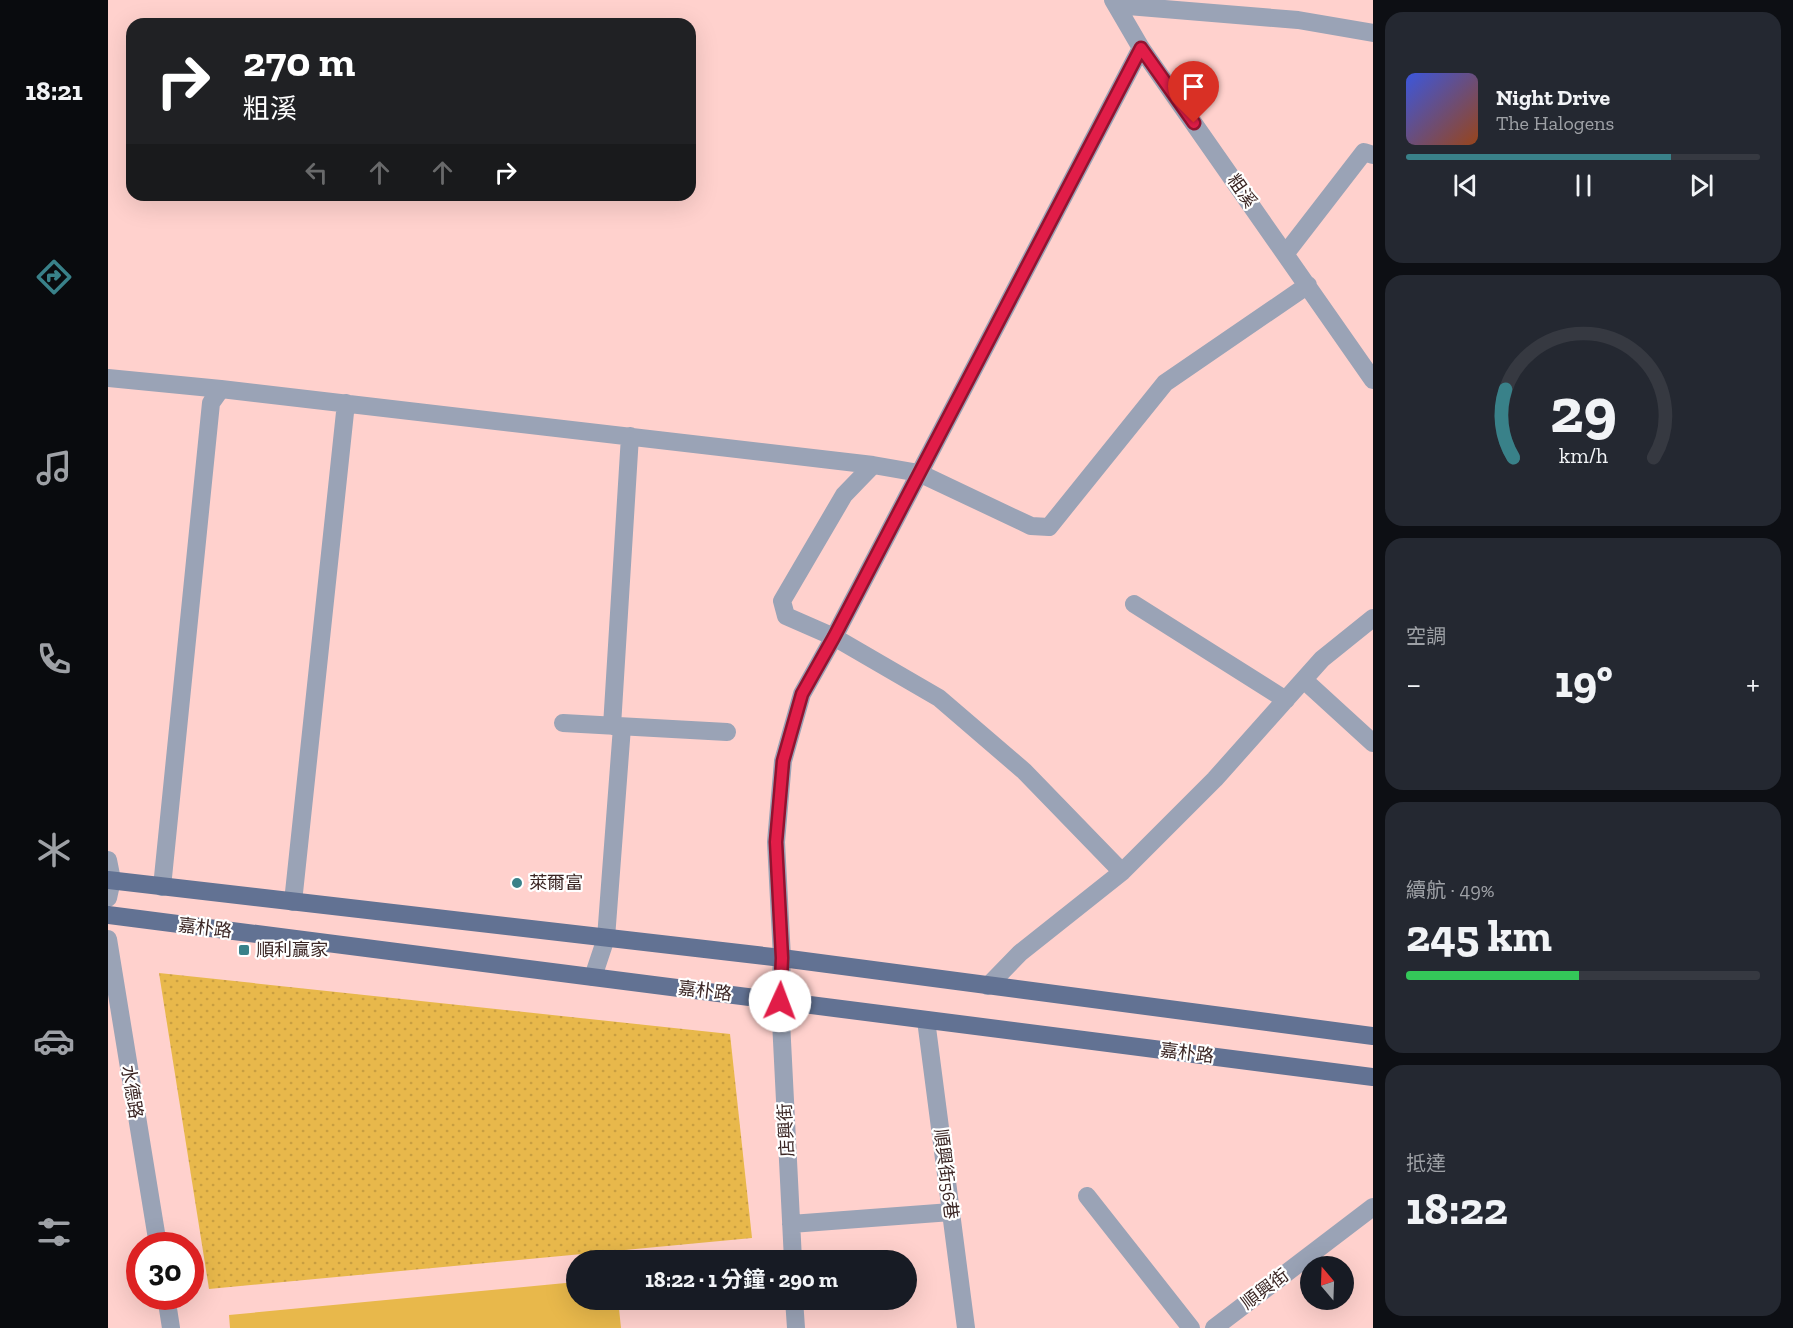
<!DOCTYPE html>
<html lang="zh-TW">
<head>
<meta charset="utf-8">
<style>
	:root { --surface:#171b24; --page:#242831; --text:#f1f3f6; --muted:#9ea1a6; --line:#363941; --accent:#398189 }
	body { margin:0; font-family:"Zilla Slab","Noto Sans TC",serif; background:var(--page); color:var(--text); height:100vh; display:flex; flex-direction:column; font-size:22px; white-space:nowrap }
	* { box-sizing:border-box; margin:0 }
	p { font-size:20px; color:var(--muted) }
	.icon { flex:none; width:33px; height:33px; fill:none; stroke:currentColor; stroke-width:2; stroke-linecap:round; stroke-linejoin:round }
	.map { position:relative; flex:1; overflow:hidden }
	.side { display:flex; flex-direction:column; gap:12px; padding:12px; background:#0d0f14; width:420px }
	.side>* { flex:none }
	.top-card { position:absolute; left:18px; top:18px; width:570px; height:183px; border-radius:18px; box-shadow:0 6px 24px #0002; background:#202124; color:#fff; overflow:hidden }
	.needle { width:39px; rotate:341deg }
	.buttons { position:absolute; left:1192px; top:1256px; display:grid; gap:12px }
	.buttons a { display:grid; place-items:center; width:54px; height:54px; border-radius:50%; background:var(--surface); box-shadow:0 6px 24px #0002; font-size:30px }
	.speed { position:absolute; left:18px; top:1232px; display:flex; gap:12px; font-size:30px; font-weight:700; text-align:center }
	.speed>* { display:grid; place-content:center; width:78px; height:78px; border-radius:50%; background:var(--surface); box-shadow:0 6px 24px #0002; line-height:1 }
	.speed .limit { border:9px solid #d22; background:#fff; color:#111 }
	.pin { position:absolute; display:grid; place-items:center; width:51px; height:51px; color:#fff; margin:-62px -26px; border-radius:50% 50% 50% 0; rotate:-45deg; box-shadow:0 0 6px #0007 }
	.pin .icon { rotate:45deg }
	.me { position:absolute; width:66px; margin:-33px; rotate:2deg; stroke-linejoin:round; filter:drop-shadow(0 0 4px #0008) }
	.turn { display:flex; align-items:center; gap:21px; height:126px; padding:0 18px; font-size:27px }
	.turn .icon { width:78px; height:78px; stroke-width:2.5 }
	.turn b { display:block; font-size:42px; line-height:51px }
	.lanes { display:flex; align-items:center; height:57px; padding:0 18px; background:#0003; justify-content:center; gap:30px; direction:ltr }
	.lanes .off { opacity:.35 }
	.big { font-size:45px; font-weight:700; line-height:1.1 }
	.side .widget { flex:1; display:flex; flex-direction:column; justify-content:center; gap:9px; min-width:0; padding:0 21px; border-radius:18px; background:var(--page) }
	.side .dial { align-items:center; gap:0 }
	.dial svg { height:156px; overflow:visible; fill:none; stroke:var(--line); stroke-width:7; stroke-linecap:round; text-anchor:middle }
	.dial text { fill:var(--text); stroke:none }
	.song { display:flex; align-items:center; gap:18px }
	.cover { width:72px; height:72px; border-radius:9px; background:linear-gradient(135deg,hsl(230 70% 55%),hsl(20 70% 35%)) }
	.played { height:6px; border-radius:3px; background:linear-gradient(90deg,var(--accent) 75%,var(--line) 75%) }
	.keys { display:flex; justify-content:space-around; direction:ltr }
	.heat { display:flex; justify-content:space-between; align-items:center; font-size:33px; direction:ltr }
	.charge { height:9px; border-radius:4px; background:linear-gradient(90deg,#34c759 49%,var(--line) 0) }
	.trip { position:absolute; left:458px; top:1250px; width:351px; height:60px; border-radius:30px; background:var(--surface); box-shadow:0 6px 24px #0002; font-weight:700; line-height:60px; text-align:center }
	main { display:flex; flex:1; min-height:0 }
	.menu { display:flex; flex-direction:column; width:108px; justify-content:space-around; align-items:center; background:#090b0e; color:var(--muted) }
	.menu .icon { width:42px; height:42px }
	.menu .selected { color:var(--accent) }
	.menu b { font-size:27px; color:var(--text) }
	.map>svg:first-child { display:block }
</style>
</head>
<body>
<main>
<nav class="menu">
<b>18:21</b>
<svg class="icon selected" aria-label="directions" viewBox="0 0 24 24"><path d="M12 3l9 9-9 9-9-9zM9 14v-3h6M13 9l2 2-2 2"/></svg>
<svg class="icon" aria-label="music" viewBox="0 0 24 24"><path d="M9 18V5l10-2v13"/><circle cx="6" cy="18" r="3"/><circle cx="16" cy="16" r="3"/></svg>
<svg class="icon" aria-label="phone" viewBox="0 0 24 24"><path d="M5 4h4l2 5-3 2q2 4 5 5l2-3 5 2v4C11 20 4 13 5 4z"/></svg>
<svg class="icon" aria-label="climate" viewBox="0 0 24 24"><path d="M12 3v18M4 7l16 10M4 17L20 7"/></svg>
<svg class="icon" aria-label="car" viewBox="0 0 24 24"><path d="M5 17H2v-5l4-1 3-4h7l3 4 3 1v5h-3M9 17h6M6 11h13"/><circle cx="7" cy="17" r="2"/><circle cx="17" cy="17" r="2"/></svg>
<svg class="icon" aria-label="filters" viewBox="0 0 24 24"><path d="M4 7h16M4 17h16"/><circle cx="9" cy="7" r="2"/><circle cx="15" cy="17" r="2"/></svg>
</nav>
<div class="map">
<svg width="1265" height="1328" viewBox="0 0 1265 1328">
	<defs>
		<pattern id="park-dots" width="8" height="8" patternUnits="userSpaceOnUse" patternTransform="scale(1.5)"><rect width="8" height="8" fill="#e8b84b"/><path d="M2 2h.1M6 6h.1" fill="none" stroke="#c89e41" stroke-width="1.8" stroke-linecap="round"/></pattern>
	</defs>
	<rect width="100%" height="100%" fill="#ffd1cd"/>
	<!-- park -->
	<path fill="url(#park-dots)" d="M51,973L622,1034L644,1238L101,1289Z"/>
	<!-- pitch -->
	<path fill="#e8b84b" d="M468,1282V1299H510L513,1328H122L121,1315Z"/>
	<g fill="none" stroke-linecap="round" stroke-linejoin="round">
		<!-- minor -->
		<path stroke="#9aa3b6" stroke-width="18" d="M1005,0L1033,48L1265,380
			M1008,5L1190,20L1265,33
			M1178,253L1256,152L1265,155
			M0,378L113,389
			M765,465L736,495L674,601L678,616L726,637L831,698L916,771L1014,872
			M1026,604L1178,700
			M1196,680L1265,743
			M455,723L619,732
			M504,726L522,436
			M0,860L4,880L0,898
			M54,887L103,403L113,389L765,465L811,473L923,526L941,527L1057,383L1200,285
			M185,902L238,403
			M0,939L50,1245
			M485,977L498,938L514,727
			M880,986L912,953L1014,872L1107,779L1214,659L1265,618
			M818,1020L858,1328
			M979,1196L1083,1328
			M683,1224L843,1212
			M685,1260L672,1001L674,958L668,842L675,761L694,694L726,637L1033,48
			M58,1296L63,1328
			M686,1299L688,1328
			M1106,1328L1265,1207"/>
		<!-- major -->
		<path stroke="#627293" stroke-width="18" d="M0,880L674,958L1265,1036
			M0,915L1265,1077"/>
	</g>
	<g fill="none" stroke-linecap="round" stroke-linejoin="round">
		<defs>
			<path id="route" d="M672,1001L674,958L668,842L675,761L694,694L726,637L1033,48L1086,123"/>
		</defs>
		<!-- route casing -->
		<use href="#route" stroke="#92132f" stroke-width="15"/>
		<!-- route -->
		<use href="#route" stroke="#e11d48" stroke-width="10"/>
	</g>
	<!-- markers -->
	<g fill="#398189" stroke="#fff" stroke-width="2">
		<circle cx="409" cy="883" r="6"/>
		<rect x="130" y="944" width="12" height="12" rx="3"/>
	</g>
	<g text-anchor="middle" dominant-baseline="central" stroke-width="4.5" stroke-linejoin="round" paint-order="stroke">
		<!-- street labels -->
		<g font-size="18" fill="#3b2624" stroke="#fff">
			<text transform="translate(1134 191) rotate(55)">粗溪</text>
			<text transform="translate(97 928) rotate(7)">嘉朴路</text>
			<text transform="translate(597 991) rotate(7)">嘉朴路</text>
			<text transform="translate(1079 1053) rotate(7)">嘉朴路</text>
			<text transform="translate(24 1092) rotate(81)">水德路</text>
			<text transform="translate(678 1130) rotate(-93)">店興街</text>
			<text transform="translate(838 1174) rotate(83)">順興街56巷</text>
			<text transform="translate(1157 1289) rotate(-37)">順興街</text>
		</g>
		<!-- poi labels -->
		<g font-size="18" fill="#3b2624" stroke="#fff" text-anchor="start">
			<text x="421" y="883">萊爾富</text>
			<text x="148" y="950">順利贏家</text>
		</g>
	</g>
</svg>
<div class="buttons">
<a><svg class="needle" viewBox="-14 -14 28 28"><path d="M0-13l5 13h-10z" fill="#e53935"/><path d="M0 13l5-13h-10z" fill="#9ea1a6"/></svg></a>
</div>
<div class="speed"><div class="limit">30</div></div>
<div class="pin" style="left:1086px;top:123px;background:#d93025"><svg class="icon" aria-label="arrive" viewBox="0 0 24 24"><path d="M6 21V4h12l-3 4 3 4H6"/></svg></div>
<svg class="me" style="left:672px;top:1001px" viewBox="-20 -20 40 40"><circle r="19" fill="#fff"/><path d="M0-13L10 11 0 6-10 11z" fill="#e11d48"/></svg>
<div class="trip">18:22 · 1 分鐘 · 290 m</div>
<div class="top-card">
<div class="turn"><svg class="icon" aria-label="right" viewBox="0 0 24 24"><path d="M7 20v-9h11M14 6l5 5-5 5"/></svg><div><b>270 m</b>粗溪</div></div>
<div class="lanes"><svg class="icon off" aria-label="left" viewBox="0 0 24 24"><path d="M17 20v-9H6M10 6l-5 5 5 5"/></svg><svg class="icon off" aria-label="ahead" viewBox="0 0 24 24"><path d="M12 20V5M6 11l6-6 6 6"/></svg><svg class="icon off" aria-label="ahead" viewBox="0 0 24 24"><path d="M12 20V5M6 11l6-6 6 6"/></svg><svg class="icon" aria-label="right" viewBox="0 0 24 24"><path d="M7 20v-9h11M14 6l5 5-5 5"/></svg></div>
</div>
</div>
<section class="side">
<div class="widget">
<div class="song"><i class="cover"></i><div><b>Night Drive</b><p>The Halogens</p></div></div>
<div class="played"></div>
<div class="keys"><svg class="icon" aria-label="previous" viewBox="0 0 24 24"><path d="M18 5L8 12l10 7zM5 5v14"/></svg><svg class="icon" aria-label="pause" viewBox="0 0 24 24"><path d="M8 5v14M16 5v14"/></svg><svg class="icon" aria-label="next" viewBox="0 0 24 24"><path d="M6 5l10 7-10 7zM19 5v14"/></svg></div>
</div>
<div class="widget dial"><svg viewBox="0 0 100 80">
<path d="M14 69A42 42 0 1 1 86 69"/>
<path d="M14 69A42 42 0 0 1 10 34" stroke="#398189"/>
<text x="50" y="56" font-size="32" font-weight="700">29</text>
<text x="50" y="72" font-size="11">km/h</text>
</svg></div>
<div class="widget"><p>空調</p>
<div class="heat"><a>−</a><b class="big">19°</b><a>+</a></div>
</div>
<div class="widget"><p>續航 · 49%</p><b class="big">245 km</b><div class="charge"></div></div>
<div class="widget"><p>抵達</p><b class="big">18:22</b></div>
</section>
</main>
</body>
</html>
